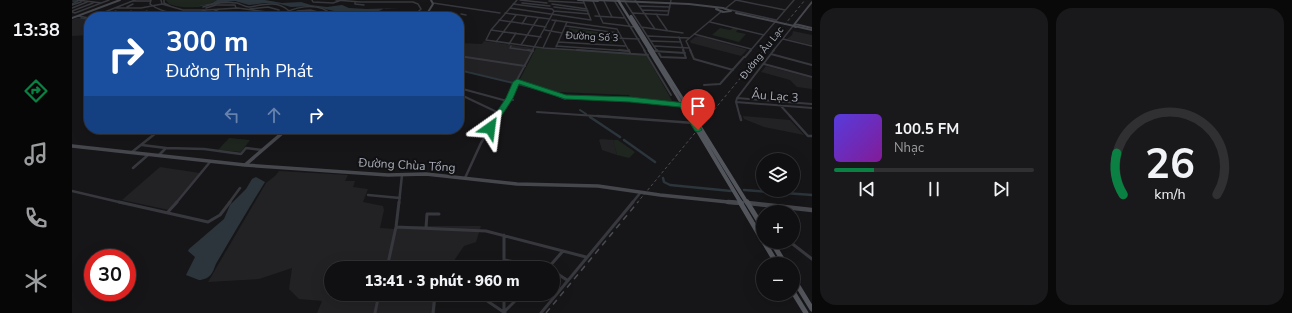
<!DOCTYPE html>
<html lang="vi">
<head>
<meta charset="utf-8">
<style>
	:root { --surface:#101012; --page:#19191b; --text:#f1f3f6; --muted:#9c9d9f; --line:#303032; --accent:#0b8043 }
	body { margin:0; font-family:"Nunito Sans",sans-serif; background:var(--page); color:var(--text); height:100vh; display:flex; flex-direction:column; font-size:15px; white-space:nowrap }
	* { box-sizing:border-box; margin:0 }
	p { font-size:13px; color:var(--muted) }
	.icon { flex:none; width:22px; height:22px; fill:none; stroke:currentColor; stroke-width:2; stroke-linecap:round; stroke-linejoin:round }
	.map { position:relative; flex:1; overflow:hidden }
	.details { display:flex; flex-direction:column; gap:8px; padding:8px; background:#09090a; width:480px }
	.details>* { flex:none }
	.hud { position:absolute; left:12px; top:12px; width:380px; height:122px; border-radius:16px; box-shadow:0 4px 16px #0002,0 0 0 1px var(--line); background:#1a4fa0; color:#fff; overflow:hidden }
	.tools { position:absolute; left:684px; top:153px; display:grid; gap:8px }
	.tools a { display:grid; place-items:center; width:44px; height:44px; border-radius:50%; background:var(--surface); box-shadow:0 4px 16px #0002,0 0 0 1px var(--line); font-size:20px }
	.speed { position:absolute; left:12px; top:249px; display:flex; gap:8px; font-size:20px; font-weight:700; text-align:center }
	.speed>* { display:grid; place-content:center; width:52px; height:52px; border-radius:50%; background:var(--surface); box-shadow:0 4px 16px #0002,0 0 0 1px var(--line); line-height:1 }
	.speed .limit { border:6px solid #d22; background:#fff; color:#111 }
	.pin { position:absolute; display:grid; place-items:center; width:34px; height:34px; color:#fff; margin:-41px -17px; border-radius:50% 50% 50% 0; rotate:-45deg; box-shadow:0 0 4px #0007 }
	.pin .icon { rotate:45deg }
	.me { position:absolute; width:44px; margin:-22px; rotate:31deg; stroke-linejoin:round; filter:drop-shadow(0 0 3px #0008) }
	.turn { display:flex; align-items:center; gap:14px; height:84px; padding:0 16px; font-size:18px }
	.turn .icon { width:52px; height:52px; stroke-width:2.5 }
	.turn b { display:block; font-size:28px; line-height:34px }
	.lanes { display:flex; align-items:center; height:38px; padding:0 16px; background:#0003; justify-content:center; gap:20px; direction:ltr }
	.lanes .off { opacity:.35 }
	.details .card { flex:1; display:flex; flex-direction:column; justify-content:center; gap:6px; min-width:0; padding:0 14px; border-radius:16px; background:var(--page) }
	.details .dial { align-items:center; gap:0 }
	.dial svg { height:104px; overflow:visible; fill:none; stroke:var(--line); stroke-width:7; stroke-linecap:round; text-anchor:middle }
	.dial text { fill:var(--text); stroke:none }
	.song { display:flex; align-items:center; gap:12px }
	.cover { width:48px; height:48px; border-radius:6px; background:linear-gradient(135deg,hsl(250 70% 55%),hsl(290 70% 35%)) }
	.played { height:4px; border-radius:2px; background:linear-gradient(90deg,var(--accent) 20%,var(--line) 20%) }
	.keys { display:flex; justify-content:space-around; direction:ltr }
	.details .tiles { flex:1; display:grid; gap:8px; grid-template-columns:repeat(2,1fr) }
	.trip { position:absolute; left:252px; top:261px; width:236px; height:40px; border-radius:20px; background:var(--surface); box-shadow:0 4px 16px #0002,0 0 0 1px var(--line); font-weight:800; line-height:40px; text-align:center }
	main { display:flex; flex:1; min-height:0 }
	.menu { display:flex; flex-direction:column; width:72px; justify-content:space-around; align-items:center; background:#060607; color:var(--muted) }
	.menu .icon { width:28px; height:28px }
	.menu .on { color:var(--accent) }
	.menu b { font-size:18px; color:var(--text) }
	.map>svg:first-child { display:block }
</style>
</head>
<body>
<main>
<nav class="menu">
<b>13:38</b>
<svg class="icon on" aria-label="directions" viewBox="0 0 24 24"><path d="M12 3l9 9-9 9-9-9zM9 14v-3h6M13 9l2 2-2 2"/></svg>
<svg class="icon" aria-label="music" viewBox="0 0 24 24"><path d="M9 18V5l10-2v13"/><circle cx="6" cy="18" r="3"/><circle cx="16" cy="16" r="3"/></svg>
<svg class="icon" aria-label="phone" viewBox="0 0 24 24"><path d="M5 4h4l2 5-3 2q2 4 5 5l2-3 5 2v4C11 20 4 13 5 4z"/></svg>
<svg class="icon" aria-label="climate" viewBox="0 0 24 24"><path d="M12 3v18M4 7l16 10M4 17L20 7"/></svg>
</nav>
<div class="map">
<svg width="740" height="313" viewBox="0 0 740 313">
	<rect width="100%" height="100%" fill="#161618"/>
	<!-- built -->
	<path fill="#222225" d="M5,18L17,19L15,20L17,21V35L0,36V20Z
		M721,31L740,35V45L715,39L720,35Z
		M627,36L673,49L675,50L669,56L619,43L618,41L623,37Z
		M412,41L461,48L443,83L387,69V43L410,44Z
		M694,66L740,78V89L725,87L718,80L689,72Z
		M671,116L718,120L732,135L692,127L672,119Z
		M529,139L541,140L545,155L530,150L527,140Z
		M88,167L128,173L97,210L50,200Z
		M207,171L276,175L273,181H283L281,187L296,189L291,202L311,206L312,210L308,228L323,229L325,226H409L404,242L392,246L377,268H259V294H365L363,313H245L250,301L227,299L217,289L220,268L187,279L136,282L194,183L203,176Z"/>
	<!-- green -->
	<path fill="#1e261f" d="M94,0H145C131,9 112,9 97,4Z
		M497,28L540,34L545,43L494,39Z
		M648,28L658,30L661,28L666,29L664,32L674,34L667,42L640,35Z
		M464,48L574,55L602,104L561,99L557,95L486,92L485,94L447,81Z
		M157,138L178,140L169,152L146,150Z
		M541,140H546L563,152L557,158L545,155Z"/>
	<!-- water -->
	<path fill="#2c353c" d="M145,0H193L210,3L229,2L239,5L255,7L270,5L277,8L295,9L327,8H313L305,12L304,16L307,17H299L293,13L280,11H262L241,6L219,7L208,4L193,3L177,5L163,1L155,2L122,7L140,3Z
		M505,31L532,35L538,39L532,40L524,39L510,40L499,35V34Z
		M184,177L193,182C176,209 161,235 145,262C143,265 142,270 140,273C137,278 131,280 127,280L114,275L123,257L116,251L117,249L152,219L158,205L174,189L180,179Z"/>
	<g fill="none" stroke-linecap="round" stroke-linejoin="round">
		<!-- canal-far2 -->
		<path stroke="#2c353c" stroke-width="1.5" d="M0,4L6,1H1
			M9,18L16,19"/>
		<!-- canal-far1 -->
		<path stroke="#2c353c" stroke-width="2" d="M387,70L470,90
			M479,93L493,99
			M508,110L514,114"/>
		<!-- canal -->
		<path stroke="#2c353c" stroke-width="2.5" d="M518,117L548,137
			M552,140L583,162
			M591,178L592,182L598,185L659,191
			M672,190L740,195"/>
		<!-- street-far3 -->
		<path stroke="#37383d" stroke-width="1.5" d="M5,0L30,3
			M79,0L78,4C87,11 96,12 107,14L104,16
			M89,0L90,4L111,10H134L117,17
			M92,0V3L98,6
			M240,0L241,2L261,3L267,1
			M264,0L289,2H341L346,4L349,9L341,17
			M445,0L419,30L414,40L471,48L520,51
			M448,0L475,3
			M542,0L573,51
			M552,0L585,51
			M563,0L583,29
			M664,0L713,10
			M61,1H78
			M477,1L512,3
			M521,1L531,23L564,27
			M532,1L540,17
			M283,2V4L292,5
			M361,3L428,13
			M450,3L478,6
			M441,4L480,9L482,11
			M480,4L515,9
			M0,5L9,2
			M568,6L598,7
			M55,7L61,4
			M131,7C142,3 154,2 165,3C169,4 173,7 177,7C190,5 205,0 216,10
			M482,7L516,11
			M0,8L15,2
			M44,8H69L90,4
			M134,8L144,5H163L164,8
			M438,8L519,20L511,0
			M654,8L664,0
			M178,9L196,7L207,10
			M134,10L166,8L195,12L266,17
			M570,10L597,11
			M659,10L704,20
			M0,11L21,3
			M225,11L238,10L250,13L249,15
			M0,12L3,13L37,0
			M433,13L478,19
			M561,13L596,15L599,0
			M37,14L44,11
			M140,14H197
			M259,14L281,12
			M321,14L353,17
			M389,14L394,15
			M584,14L595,30
			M25,15L117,17
			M53,15L59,11
			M68,15L75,11
			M291,15L296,17
			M6,16L17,18
			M221,16L227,17
			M265,16L276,15
			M523,16L553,18
			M20,17L63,0
			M132,17L147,9
			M206,17C220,7 245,1 259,14
			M276,17L286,14
			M427,20L474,27
			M480,20L545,29L557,51
			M638,22L692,35
			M450,24L455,16
			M494,26L546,33
			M569,27L611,33
			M419,30L469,37
			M473,30L490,33
			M622,34L679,49
			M576,36L617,38
			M607,37L612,51
			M539,38L567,39
			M711,39L740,46
			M579,41L609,42
			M424,42L444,15
			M486,42L553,46
			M437,44L444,33
			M449,45L466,18
			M439,46L438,48L461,51
			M484,46L557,51
			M583,46L617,48
			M484,47L495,22
			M471,48L484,20
			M460,51L482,11L517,14
			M581,51H586
			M619,51L614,41L650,11
			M678,51L722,0
			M701,51L721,26"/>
		<!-- street-far2 -->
		<path stroke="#37383d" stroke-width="2" d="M456,50L461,51
			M505,50L576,55
			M547,50L557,51
			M557,50L558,53
			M572,50L599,95
			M585,50L589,57L614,58L611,50
			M618,50L622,59L661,70
			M581,51L613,53
			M699,54L740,65
			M387,56L453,66
			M673,57L679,50
			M692,64L740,77
			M445,81L493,97L558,100L610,105
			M632,85L648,84L672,57
			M387,88L435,101
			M387,94L427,113
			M665,98L740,104
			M437,99L441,100
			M664,102L665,98L702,50
			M664,102L740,108
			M664,102L668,117
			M708,105L719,117
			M465,112L539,117
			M425,117L437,98L438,93L461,50"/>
		<!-- street-far1 -->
		<path stroke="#37383d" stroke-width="2.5" d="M525,116L622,123
			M668,116L669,120
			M718,116L736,136H740
			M70,145L94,148L87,155
			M94,148L132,149L169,154L174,148L190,150
			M60,152L89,129
			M61,168L76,155
			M393,178L409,143L426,116
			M0,191L51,203
			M296,195L328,198
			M104,203L138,162
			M157,203L168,188
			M327,203L330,175
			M560,203L569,192"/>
		<!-- street -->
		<path stroke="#37383d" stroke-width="3" d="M47,202L136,222L148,215L158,202
			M95,213L105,202
			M324,227L414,231L514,257
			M354,228L355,214H367
			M432,235V268
			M718,242L740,259
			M432,260L476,268
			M315,268L324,227L327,202
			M476,268L491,251
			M481,271L495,280
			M405,294L433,313
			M432,294V312
			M432,312L450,294
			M303,313L307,294
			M361,313L363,294
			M469,313L561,202"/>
		<!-- secondary-far2 -->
		<path stroke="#45474d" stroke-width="2" d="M506,0L526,1
			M523,0L617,4L651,8L659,11
			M644,9L651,12L659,11
			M353,17L361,4L359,0
			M0,18L48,0
			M723,24L740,28
			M724,27L721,26L740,2"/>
		<!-- secondary-far1 -->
		<path stroke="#45474d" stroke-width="3.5" d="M0,146L173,165L316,175L354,174L445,184L526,186L588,195L666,203
			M173,165L215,129"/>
		<!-- secondary -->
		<path stroke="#45474d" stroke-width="4.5" d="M656,202L670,203
			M676,203L740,210"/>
		<!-- primary-far3 -->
		<path stroke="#53555c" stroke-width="2.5" d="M546,0L578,51
			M559,16L581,51"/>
		<!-- primary-far2 -->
		<path stroke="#53555c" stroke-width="3" d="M577,50L618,117
			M580,50L622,117"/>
		<!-- primary-far1 -->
		<path stroke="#53555c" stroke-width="4" d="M617,116L669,203
			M621,116L675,203"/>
		<!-- primary -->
		<path stroke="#53555c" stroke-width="5" d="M668,202L691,241
			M675,202L691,228
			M692,242L705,264
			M700,242L713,264
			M721,278L740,309
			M721,292L734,313"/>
		<!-- rail-far1 -->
		<path stroke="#4a4c52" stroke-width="1" stroke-dasharray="3 2.5" stroke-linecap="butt" d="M565,203L733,0"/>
		<!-- rail -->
		<path stroke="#4a4c52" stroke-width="1.5" stroke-dasharray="6 5" stroke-linecap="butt" d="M474,313L566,202"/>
		<!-- secondary-bridge -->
		<path stroke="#45474d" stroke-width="2" d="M664,13L740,30"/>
	</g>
	<!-- route -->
	<path fill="#0b8043" stroke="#07532c" d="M445,79L494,95L558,97L613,103L630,130L626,132L623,131L608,107L558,102L493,99L447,84L441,98L421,129H415L414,128L434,98L441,82Z"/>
	<g text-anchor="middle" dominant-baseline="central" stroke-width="4" stroke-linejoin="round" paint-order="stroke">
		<!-- far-street labels -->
		<g font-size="10" fill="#a8adb8" stroke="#111113">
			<text transform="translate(520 37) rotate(3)">Đường Số 3</text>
			<text transform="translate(690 53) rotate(-52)">Đường Âu Lạc</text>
		</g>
		<!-- street labels -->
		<g font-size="12" fill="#a8adb8" stroke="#111113">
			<text transform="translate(703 96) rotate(4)">Âu Lạc 3</text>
			<text transform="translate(335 165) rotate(3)">Đường Chùa Tổng</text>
		</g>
	</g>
</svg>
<div class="tools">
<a><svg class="icon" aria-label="layers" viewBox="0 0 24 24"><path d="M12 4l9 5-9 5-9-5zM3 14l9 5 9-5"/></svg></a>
<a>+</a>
<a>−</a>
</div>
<div class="speed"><div class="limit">30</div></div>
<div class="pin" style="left:626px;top:130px;background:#d93025"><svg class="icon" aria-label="arrive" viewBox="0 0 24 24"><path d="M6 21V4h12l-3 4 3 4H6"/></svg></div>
<svg class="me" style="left:418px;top:128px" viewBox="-20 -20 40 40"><path d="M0-17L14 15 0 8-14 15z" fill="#0b8043" stroke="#fff" stroke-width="4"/></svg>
<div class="trip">13:41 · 3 phút · 960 m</div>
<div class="hud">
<div class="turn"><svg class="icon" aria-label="right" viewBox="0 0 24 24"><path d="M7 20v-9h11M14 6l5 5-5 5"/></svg><div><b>300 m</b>Đường Thịnh Phát</div></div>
<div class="lanes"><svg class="icon off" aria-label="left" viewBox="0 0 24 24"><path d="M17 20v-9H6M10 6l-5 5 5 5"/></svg><svg class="icon off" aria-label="ahead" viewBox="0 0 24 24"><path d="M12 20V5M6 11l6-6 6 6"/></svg><svg class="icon" aria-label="right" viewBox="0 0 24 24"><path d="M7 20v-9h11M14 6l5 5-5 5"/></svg></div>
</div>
</div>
<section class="details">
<div class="tiles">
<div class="card">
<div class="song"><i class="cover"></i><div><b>100.5 FM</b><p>Nhạc</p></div></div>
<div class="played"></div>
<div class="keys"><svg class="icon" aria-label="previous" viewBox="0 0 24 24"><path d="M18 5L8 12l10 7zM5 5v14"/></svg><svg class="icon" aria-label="pause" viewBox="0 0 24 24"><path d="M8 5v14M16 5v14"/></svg><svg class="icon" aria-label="next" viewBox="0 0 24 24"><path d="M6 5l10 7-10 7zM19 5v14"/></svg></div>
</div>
<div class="card dial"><svg viewBox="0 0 100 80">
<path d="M14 69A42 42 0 1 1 86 69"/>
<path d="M14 69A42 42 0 0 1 9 37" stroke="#0b8043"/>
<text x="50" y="56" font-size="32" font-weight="700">26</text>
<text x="50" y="72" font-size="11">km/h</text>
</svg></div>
</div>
</section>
</main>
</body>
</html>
